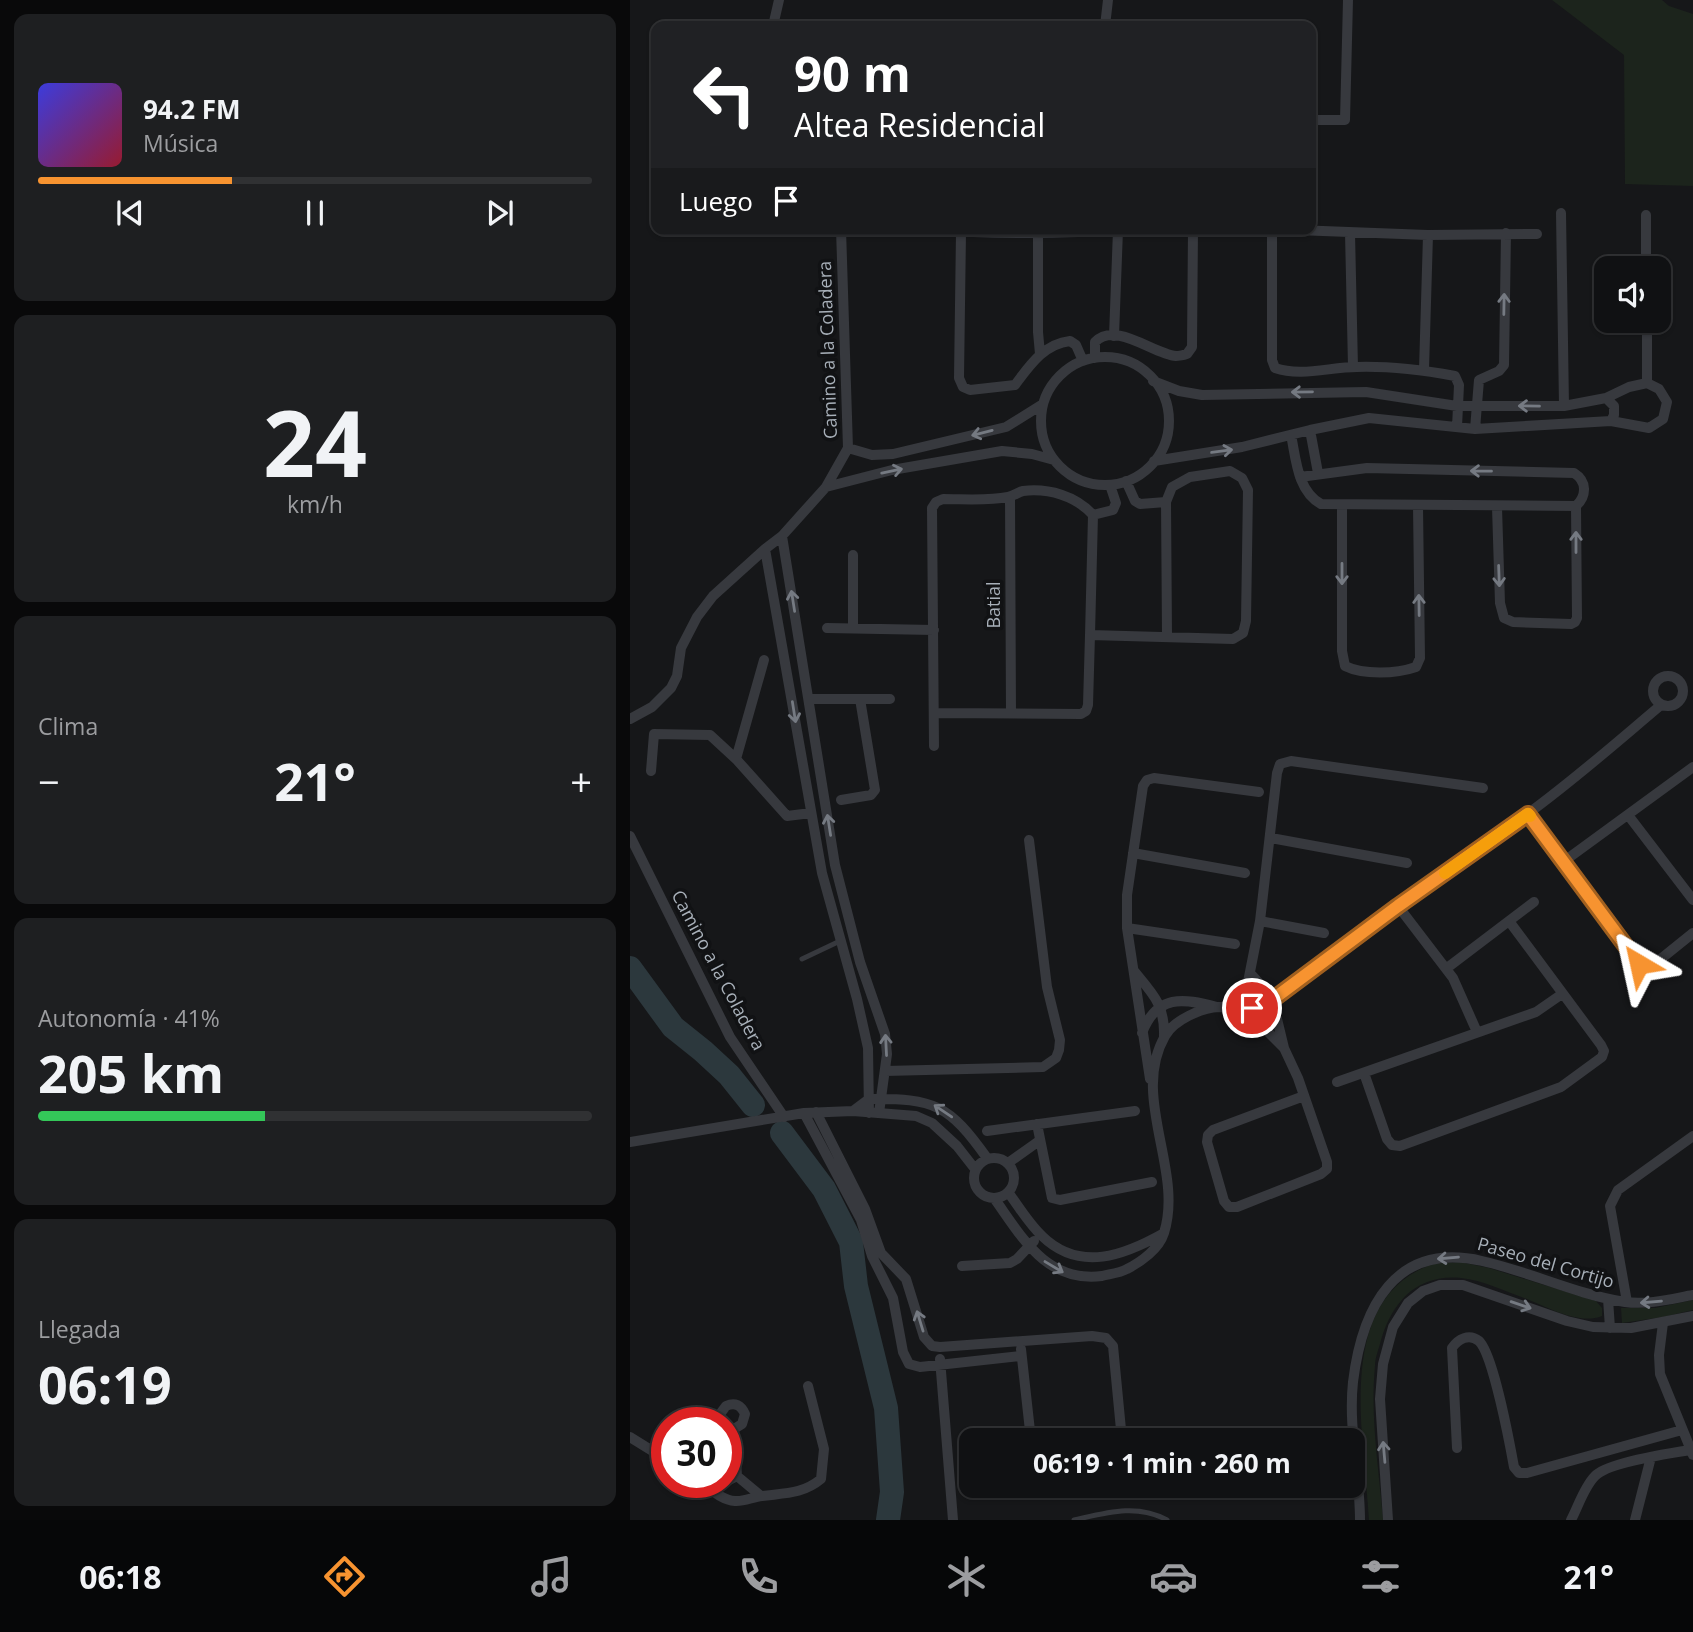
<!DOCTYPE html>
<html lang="es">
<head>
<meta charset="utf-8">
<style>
	:root { --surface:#101113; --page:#1e1f21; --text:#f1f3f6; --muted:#9c9da0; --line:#303133; --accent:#f79330 }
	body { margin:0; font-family:"Open Sans",sans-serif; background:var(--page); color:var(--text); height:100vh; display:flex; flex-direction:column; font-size:26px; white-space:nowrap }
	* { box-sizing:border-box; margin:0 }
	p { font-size:23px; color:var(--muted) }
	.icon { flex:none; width:38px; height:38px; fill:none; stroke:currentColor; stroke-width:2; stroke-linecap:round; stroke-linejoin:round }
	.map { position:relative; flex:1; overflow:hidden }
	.drawer { display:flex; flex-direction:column; gap:14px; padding:14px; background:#09090a; width:630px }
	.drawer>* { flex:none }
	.banner { position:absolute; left:21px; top:21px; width:665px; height:214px; border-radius:14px; box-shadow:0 2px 5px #0004,0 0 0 2px var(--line); background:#202124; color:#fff; overflow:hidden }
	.tools { position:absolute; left:964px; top:256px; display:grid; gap:14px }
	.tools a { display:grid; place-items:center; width:77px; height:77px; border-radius:14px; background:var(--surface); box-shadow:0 2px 5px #0004,0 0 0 2px var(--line); font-size:35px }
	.speed { position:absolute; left:21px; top:1407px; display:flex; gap:14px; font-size:35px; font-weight:700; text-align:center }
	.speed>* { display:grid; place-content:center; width:91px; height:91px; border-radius:50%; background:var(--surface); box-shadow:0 2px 5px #0004,0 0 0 2px var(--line); line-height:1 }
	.speed .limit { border:10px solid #d22; background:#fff; color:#111 }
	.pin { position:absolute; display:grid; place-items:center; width:60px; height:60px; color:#fff; margin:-30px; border:4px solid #fff; border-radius:50%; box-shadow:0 2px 7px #0007 }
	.me { position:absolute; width:77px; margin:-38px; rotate:324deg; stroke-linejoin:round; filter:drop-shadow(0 0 5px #0008) }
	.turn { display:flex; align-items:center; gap:24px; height:147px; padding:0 28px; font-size:32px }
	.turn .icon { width:91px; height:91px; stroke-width:2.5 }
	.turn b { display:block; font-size:49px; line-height:60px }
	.then { display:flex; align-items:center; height:66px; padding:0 28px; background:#0003; gap:14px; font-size:26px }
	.big { font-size:52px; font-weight:700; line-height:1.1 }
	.drawer .widget { flex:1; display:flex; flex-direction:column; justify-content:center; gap:10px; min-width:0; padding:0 24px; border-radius:14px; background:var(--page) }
	.drawer .dial { align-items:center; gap:0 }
	.dial b { font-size:91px; line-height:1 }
	.song { display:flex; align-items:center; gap:21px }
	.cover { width:84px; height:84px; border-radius:10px; background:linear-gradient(135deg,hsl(240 70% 55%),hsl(350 70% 35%)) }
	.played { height:7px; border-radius:4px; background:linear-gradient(90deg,var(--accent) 35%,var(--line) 35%) }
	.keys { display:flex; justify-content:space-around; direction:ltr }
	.heat { display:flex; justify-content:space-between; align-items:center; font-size:38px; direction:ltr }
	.charge { height:10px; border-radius:5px; background:linear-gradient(90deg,#34c759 41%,var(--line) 0) }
	.trip { position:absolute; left:329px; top:1428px; width:406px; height:70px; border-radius:14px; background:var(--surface); box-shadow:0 2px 5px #0004,0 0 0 2px var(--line); font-weight:700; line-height:70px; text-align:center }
	.tab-bar { display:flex; height:112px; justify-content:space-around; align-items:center; background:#060708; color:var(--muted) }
	.tab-bar .icon { width:49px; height:49px }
	.tab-bar .selected { color:var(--accent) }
	.tab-bar b { font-size:32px; color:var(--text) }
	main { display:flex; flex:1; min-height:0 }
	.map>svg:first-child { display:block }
</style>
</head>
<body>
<main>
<section class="drawer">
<div class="widget">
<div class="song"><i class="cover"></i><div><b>94.2 FM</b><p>Música</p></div></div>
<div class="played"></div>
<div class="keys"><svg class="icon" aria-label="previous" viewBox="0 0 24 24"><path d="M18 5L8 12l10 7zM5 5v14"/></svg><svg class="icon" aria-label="pause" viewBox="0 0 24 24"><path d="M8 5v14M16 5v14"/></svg><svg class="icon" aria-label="next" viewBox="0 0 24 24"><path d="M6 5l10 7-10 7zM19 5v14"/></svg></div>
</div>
<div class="widget dial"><b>24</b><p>km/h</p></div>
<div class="widget"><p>Clima</p>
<div class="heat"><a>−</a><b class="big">21°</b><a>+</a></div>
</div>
<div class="widget"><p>Autonomía · 41%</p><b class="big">205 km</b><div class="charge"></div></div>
<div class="widget"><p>Llegada</p><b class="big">06:19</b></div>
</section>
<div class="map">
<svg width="1063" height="1520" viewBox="0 0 1063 1520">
	<rect width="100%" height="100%" fill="#161719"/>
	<!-- green -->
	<path fill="#1c241c" d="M922,0H1032L1039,6L1063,14V186L995,184L994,55Z
		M830,1262L859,1268L966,1301L972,1308V1316C949,1325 919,1308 897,1299C876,1292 853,1280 831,1278C787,1274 763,1301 751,1340C749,1349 745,1357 745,1366C740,1417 749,1469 753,1520H739C735,1441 703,1303 798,1266C807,1262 820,1263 830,1262Z
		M1063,1300V1310L1033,1317L992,1323L991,1308H1025Z"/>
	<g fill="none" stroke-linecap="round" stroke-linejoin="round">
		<!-- river -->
		<path stroke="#2c383d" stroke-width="24" d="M0,968L43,1027L73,1051L99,1075L123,1105
			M152,1133L194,1189L221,1242L226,1286L256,1408L262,1492L258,1520"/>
		<!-- lane -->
		<path stroke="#37393e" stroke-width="5" d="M172,959L210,941
			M444,1520C475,1513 507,1503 537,1520"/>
		<!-- street -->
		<path stroke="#37393e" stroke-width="10" d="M143,26L149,0
			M475,26L478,0
			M681,120H715L718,0
			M931,213L934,406
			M1016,215V268
			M300,229C367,235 435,234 502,229
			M639,229L798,235L907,234
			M642,230V360L645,368C671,377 700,367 727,367C761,366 792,370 825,376L829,385L827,427
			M331,232L329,378L333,387L340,390L385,385C400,365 414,344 440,341L446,345L453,361
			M408,233V332L410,354
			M720,233L723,367
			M1017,320V383
			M484,336L488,230
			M411 421a64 64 0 1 1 128 0a64 64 0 1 1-128 0Z
			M465,358V342C486,321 523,354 546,356C547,356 556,355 557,354L562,347L563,229
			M794,370L798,235
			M523,381L549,391L572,395L736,392L827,406H934L976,398L999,387L1017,383L1029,389L1037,402L1033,419L1019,428L981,421L845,429L739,418L680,430L612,447L524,461
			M976,398L984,406V415L981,421
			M845,429L849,380L869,371L874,365L876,233
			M680,430L688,473
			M661,435C666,458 667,491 691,504L946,506
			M218,448L242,455L263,454L376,427L413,404
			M670,477L737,468L944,473C957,481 957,496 946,506L947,618L945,622L941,624L883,622L874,618L870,603L867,507
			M496,481L505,501L510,504L536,502
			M196,487L262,470L372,451L402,454L424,460
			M380,497L381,713
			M712,506V651L715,666C733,675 766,674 786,667L790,658L788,506
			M463,515L483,510L486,503L480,485
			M152,536L205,865L230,962L255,1034L257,1054L249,1113
			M135,549L192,873L227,999L238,1048L239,1113
			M197,628L304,630
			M223,628V555
			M1023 691a15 15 0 1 1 30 0a15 15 0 1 1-30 0Z
			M179,699H260
			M304,713L451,714L456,711L458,705L460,635
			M0,719L22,707L41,688L47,676L51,648L67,617L83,596L135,549L152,536L196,487L218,448L211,229
			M304,746L302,508L306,502L313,499C334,499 358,501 378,497C384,496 388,492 393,491C419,488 446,496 463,515L460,635L603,639L613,633L616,621L618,490L612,478L600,471L560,477L542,487L536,502L537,636
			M106,759L134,660
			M21,771L24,734L80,735L106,759L157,816L181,813
			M211,800L241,795L245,790L230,699
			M898,814L1012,967L1022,966L1063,933
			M998,815L1063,900
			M0,836L100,1037L154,1117
			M641,838L777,863
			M503,853L615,873
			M933,862L1063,767
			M768,906L823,978L847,1032
			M630,921L694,933
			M497,928L605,944
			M817,968L904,902
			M504,971C523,994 535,1005 534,1036
			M621,974L630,984L647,1019L654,1048L668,1078L697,1162V1169L691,1174L607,1207H599L594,1201L577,1142L578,1135L583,1130L674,1096
			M512,1033C527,994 553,998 587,1007
			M654,1048L634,1028L622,1008L617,987L630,921L647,773L650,764L661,761L853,788
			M255,1071L413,1067L426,1058L429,1050L430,1040L417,987L399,840
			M734,1073L757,1139L762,1145L770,1146L931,1087L972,1057L974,1051L971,1045L879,921
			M520,1079L497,928V895L513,786L517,780L524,778L629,792
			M707,1082L906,1012L932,994
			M223,1111L239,1099C305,1098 319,1105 357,1158
			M186,1112L235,1209L251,1253L276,1279L294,1337L302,1346L310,1347L462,1336L476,1338L483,1346L492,1440
			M174,1113L231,1220L242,1256L263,1298L273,1352L279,1364L290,1367L391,1356
			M407,1124L422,1198L430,1200L522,1182
			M357,1131L505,1111
			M0,1142L174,1113L223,1111L286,1116L302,1123L327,1146L345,1169
			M344 1178a20 20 0 1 1 40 0a20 20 0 1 1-40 0Z
			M378,1163L409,1141
			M378,1192C389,1207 399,1224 412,1236C450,1273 495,1255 534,1233
			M364,1198C392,1237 416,1283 472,1276C480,1274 490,1273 497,1269C511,1262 529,1249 534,1233C554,1170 500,1097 535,1036C544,1020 571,1008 589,1007C605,1007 620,1010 636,1004C643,1001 651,994 658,989C695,963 730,934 767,907C810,875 854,846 896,815C943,781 987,742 1031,705
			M332,1266L380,1263L387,1259L404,1241
			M978,1299L980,1328
			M997,1302L980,1206L988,1190L1063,1136
			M1033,1323L1029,1355L1030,1374L1063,1455
			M391,1349L401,1440
			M310,1359L323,1520
			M92,1423L90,1414L96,1406C105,1402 111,1405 115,1414L112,1424L104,1429L96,1427
			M104,1429L107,1476
			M0,1437L37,1460
			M827,1448L822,1348C828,1339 839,1333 849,1341C863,1354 880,1445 884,1467L889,1473H897L1052,1430
			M70,1482C80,1489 92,1500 105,1501C113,1502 123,1497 132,1496C155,1493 173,1494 191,1479L194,1449L178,1386
			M74,1485H89L107,1476L131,1496
			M730,1520C730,1474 718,1428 723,1382C732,1308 765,1241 852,1261C901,1272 945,1294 995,1302C1018,1305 1041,1299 1063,1295
			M758,1520L750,1399L753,1364L763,1327L778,1303L793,1291L810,1285H833L937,1321L963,1327L1001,1328L1063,1316
			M941,1520C948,1507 954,1487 965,1476C977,1463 1041,1453 1061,1450
			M1005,1520L1021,1457"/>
	</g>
	<!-- one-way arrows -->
	<defs><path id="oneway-shaft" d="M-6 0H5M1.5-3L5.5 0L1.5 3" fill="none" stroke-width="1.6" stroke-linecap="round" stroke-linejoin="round" transform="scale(1.75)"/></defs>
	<g stroke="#757a82">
		<use href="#oneway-shaft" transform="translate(874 304) rotate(-89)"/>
		<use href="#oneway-shaft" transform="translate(672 392) rotate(179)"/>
		<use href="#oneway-shaft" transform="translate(899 406) rotate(-179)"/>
		<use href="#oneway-shaft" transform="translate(352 433) rotate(166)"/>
		<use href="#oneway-shaft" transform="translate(592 451) rotate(-8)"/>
		<use href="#oneway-shaft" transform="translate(262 471) rotate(-12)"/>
		<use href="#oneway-shaft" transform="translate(851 471) rotate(-179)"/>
		<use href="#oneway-shaft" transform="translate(946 542) rotate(-90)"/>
		<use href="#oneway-shaft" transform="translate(712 574) rotate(90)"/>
		<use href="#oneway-shaft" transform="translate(869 576) rotate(88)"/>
		<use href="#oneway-shaft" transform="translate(163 601) rotate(-99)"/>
		<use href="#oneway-shaft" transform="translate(789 605) rotate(-91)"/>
		<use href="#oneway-shaft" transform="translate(164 712) rotate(81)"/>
		<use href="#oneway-shaft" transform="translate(199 825) rotate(-99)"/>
		<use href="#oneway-shaft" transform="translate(256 1045) rotate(-93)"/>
		<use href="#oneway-shaft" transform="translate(313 1111) rotate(-146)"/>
		<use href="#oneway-shaft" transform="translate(818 1258) rotate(175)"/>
		<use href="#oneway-shaft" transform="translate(424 1267) rotate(31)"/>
		<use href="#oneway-shaft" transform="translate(1021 1302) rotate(175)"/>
		<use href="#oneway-shaft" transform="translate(891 1305) rotate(19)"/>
		<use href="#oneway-shaft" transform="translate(290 1321) rotate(-107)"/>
		<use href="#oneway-shaft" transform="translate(754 1452) rotate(-95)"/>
	</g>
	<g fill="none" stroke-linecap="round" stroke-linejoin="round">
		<defs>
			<path id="route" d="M622,1008L638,1003L768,906L898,814L1009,964"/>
		</defs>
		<!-- route casing -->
		<use href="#route" stroke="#a1601f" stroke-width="18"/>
		<!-- route -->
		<use href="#route" stroke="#f79330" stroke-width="12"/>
		<!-- slow -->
		<path stroke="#f59e0b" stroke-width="12" d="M815,873L898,814L900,816"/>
	</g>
	<g text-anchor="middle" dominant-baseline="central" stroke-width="7" stroke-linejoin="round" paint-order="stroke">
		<!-- street labels -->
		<g font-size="18" fill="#a8b0b9" stroke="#111214">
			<text transform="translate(197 350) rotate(-92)">Camino a la Coladera</text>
			<text transform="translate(363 605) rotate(-90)">Batial</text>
			<text transform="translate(89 970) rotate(62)">Camino a la Coladera</text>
			<text transform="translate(916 1262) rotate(16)">Paseo del Cortijo</text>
		</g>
	</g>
</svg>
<div class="tools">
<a><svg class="icon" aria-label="sound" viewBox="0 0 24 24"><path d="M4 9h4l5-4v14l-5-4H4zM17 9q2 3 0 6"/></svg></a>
</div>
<div class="speed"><div class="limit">30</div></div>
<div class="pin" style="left:622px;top:1008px;background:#d93025"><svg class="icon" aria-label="arrive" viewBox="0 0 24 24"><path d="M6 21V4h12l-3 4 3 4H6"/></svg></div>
<svg class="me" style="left:1009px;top:964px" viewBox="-20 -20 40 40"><path d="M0-17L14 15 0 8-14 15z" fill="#f79330" stroke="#fff" stroke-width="4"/></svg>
<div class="trip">06:19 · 1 min · 260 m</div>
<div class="banner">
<div class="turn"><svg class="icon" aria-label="left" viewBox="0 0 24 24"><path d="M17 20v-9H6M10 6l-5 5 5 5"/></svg><div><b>90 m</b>Altea Residencial</div></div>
<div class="then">Luego<svg class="icon" aria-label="arrive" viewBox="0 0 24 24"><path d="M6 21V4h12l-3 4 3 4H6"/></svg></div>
</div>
</div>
</main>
<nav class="tab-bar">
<b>06:18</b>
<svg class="icon selected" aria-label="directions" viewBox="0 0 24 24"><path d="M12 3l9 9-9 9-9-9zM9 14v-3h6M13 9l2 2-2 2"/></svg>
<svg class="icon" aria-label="music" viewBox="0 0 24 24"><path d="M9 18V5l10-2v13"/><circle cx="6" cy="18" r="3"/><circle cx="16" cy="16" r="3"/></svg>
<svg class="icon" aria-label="phone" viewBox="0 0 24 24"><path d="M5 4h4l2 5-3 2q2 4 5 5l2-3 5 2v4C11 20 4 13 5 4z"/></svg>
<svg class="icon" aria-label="climate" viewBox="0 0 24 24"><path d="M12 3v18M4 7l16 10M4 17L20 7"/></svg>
<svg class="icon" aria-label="car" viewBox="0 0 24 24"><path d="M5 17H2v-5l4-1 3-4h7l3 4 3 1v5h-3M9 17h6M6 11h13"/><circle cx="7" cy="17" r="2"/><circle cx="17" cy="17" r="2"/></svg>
<svg class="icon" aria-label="filters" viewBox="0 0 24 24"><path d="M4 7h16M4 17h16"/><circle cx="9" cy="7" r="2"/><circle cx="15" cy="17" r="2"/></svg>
<b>21°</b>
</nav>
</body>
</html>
